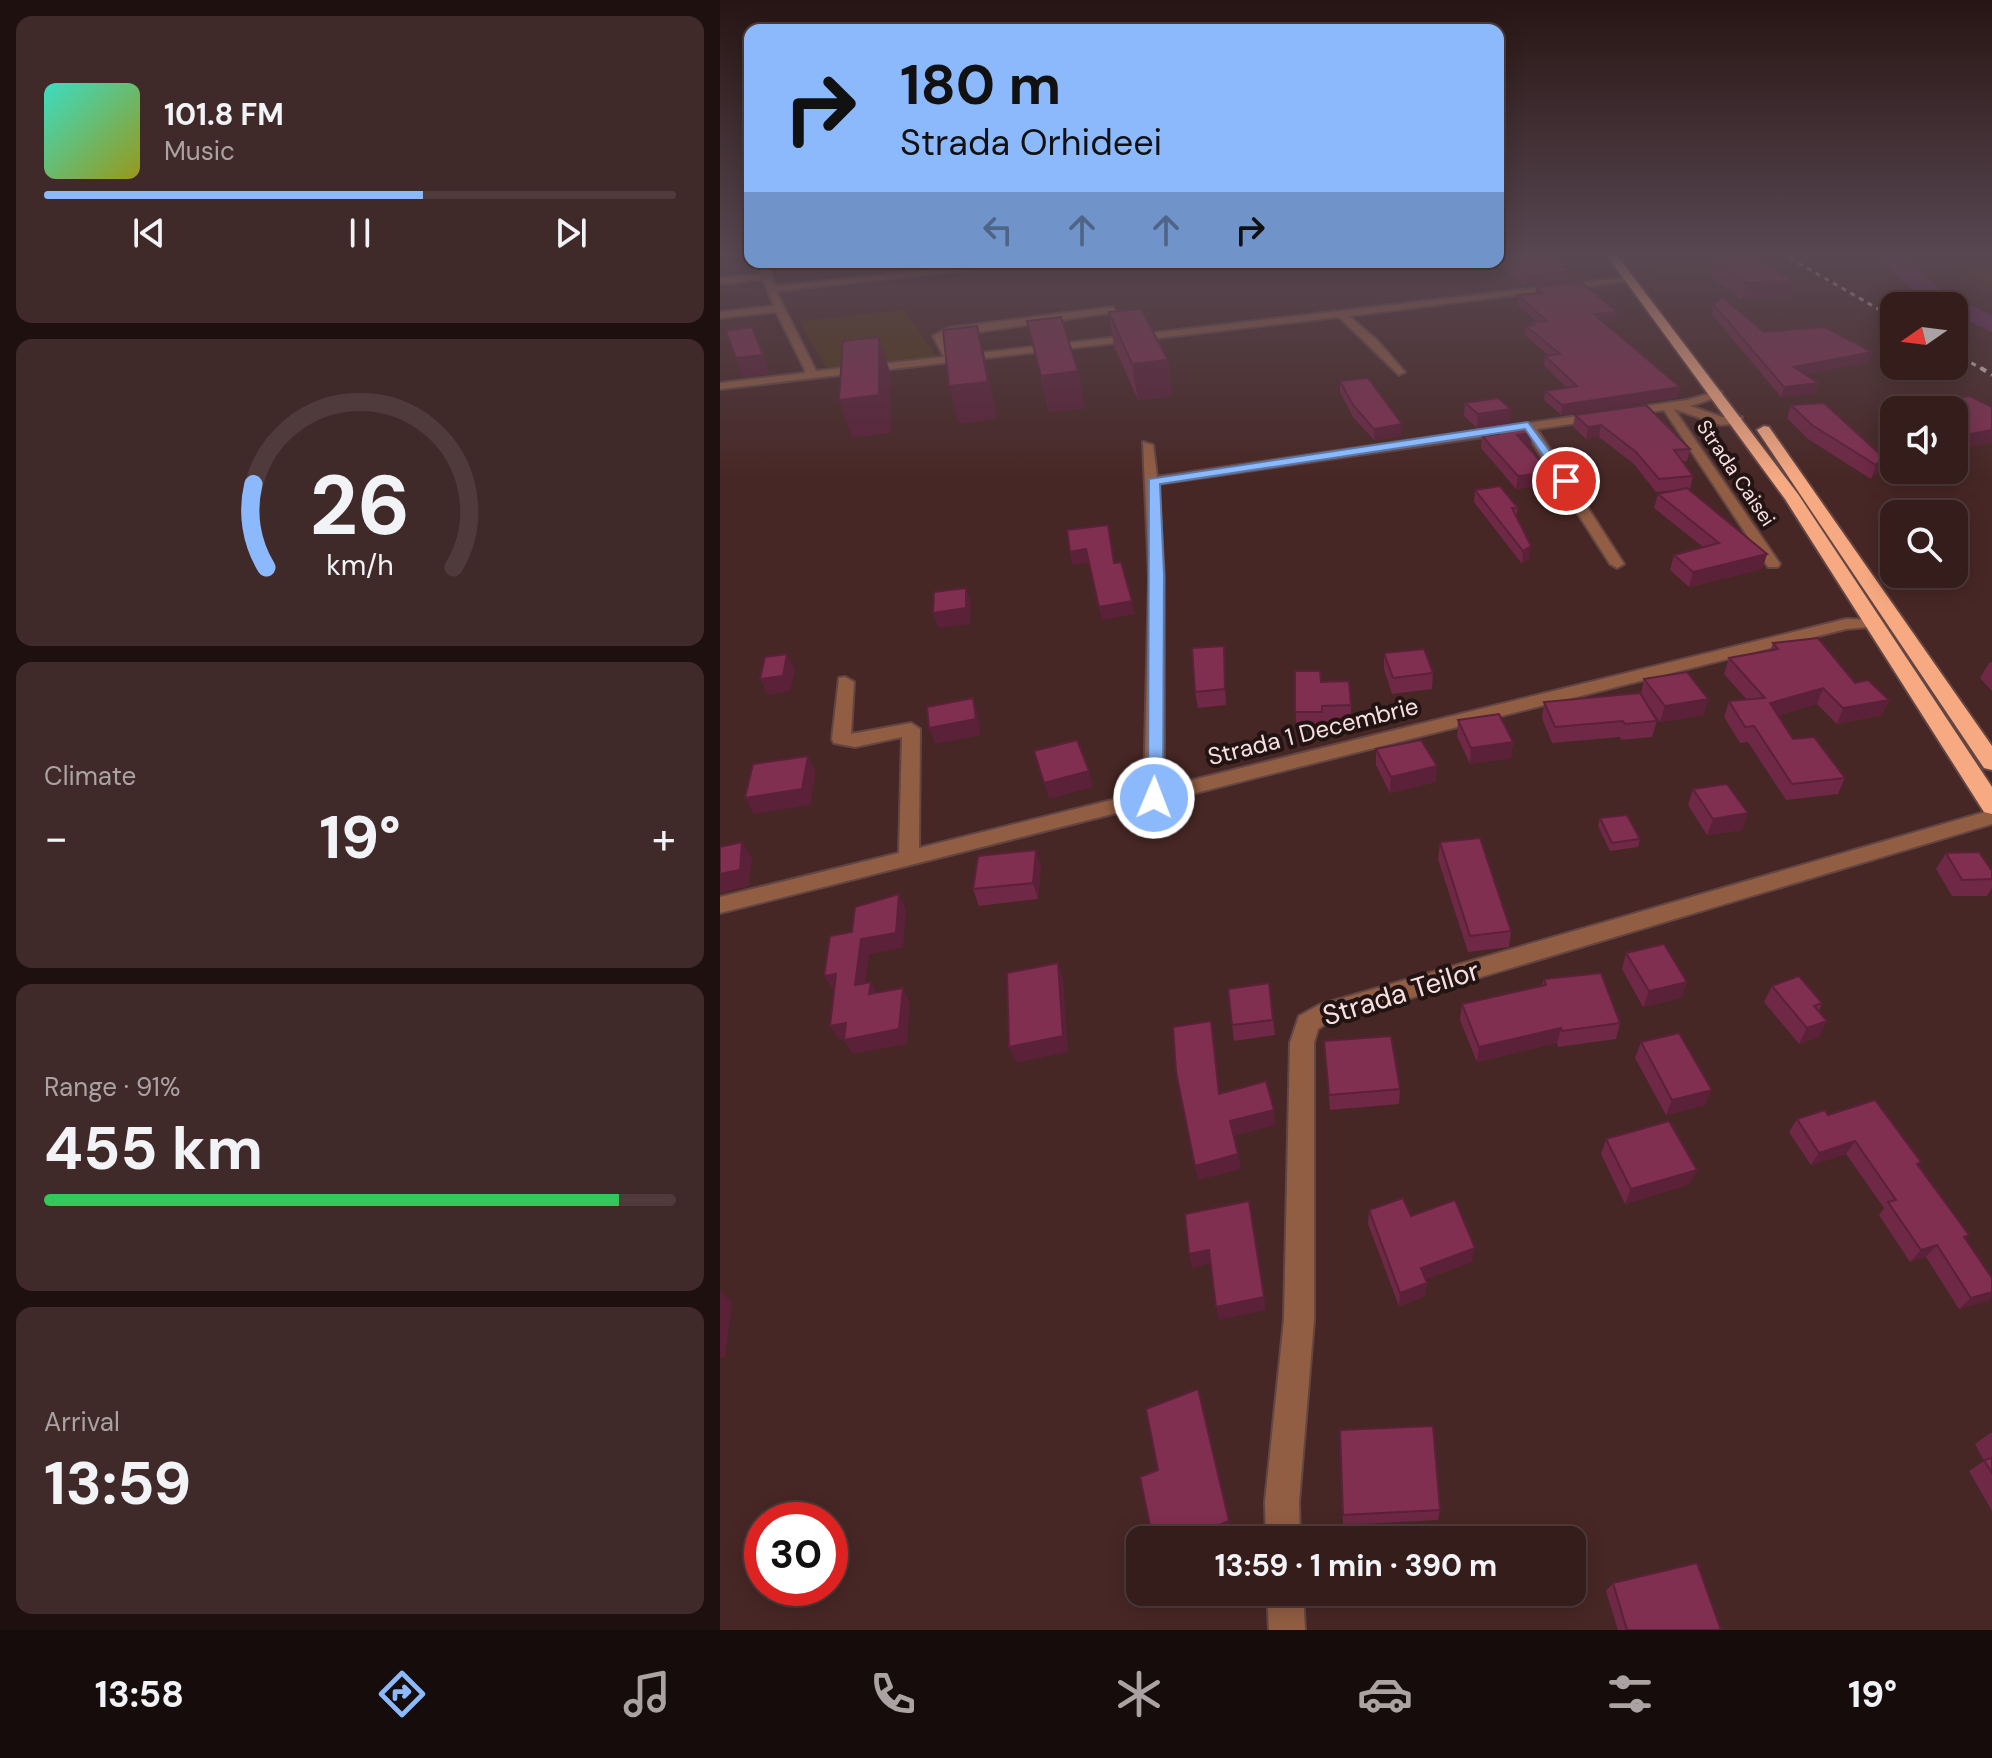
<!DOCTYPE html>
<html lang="en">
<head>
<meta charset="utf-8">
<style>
	:root { --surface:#351d1c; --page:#402a29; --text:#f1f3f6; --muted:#aaa2a3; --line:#4f3b3b; --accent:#8cb9fc }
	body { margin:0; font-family:"DM Sans",sans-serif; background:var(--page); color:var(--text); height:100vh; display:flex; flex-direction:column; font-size:30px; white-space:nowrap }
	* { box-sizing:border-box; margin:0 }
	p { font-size:26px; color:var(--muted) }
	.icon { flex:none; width:44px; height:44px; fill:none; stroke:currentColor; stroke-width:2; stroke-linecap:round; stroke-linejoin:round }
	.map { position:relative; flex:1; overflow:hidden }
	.details { display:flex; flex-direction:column; gap:16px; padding:16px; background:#1d100f; width:720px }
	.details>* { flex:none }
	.banner { position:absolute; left:24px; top:24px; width:760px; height:244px; border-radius:16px; box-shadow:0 4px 20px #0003,0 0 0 2px var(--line); background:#8cb9fc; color:#111; overflow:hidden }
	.needle { width:52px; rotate:256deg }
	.buttons { position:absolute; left:1160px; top:292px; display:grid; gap:16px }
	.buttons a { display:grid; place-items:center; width:88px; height:88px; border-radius:16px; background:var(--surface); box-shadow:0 4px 20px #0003,0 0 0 2px var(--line); font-size:40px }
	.speed { position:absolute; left:24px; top:1502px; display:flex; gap:16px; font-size:40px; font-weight:700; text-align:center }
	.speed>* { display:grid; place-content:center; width:104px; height:104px; border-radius:50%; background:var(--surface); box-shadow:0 4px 20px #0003,0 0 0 2px var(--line); line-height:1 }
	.speed .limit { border:12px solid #d22; background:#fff; color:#111 }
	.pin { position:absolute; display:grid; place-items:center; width:68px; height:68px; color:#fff; margin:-34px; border:4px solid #fff; border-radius:50%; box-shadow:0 2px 8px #0007 }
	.me { position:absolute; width:88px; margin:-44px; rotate:1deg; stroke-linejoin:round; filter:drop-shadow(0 0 6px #0008) }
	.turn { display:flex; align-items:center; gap:28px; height:168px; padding:0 24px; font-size:36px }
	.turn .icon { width:104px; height:104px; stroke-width:2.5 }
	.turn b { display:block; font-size:56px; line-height:68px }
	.lanes { display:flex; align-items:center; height:76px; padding:0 24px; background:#0003; justify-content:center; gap:40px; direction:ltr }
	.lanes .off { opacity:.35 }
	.big { font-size:60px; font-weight:700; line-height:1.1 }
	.details .tile { flex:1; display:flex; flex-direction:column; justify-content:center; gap:12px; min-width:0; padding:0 28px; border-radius:16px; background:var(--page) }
	.details .dial { align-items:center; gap:0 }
	.dial svg { height:208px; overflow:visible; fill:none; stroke:var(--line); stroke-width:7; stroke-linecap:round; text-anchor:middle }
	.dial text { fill:var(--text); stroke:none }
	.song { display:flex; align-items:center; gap:24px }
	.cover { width:96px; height:96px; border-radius:12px; background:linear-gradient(135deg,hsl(170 70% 55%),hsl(60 70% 35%)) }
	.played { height:8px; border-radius:4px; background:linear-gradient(90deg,var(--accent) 60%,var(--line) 60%) }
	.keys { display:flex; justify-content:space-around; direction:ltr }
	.heat { display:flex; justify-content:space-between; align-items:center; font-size:44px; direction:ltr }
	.charge { height:12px; border-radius:6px; background:linear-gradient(90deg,#34c759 91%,var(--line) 0) }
	.trip { position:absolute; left:406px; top:1526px; width:460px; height:80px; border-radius:16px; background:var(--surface); box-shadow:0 4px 20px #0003,0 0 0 2px var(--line); font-weight:700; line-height:80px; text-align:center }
	.dock { display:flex; height:128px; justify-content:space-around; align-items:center; background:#150c0b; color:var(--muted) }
	.dock .icon { width:56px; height:56px }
	.dock .selected { color:var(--accent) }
	.dock b { font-size:36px; color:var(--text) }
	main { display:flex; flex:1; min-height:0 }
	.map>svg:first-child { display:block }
</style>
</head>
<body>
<main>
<section class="details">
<div class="tile">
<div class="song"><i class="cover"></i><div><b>101.8 FM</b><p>Music</p></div></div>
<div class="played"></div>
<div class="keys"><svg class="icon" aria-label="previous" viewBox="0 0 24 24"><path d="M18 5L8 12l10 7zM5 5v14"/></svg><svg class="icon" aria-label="pause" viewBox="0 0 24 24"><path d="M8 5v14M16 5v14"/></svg><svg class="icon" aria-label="next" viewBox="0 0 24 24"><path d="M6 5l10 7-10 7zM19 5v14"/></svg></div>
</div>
<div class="tile dial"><svg viewBox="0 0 100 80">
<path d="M14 69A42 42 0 1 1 86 69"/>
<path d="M14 69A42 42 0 0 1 9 37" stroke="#8cb9fc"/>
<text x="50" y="56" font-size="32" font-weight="700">26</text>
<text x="50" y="72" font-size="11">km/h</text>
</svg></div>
<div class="tile"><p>Climate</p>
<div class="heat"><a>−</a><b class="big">19°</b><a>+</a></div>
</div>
<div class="tile"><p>Range · 91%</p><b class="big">455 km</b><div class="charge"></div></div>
<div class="tile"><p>Arrival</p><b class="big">13:59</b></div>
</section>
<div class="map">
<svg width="1272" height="1630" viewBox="0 0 1272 1630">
	<rect width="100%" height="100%" fill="#472725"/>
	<!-- green -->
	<path fill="#4f3612" d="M923,253H996L1024,270L940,277Z
		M1221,253H1272V288Z
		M184,310L217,357L106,368L79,321Z"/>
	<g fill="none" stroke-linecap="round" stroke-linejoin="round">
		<!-- river -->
		<path fill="#6c2c63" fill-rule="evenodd" d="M1159,253H1180L1216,286L1272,316V332L1234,314V306C1203,306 1177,277 1159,253Z"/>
		<defs>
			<path id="minor" d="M40,262H48L54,286L291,262H322L56,291L96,371L224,357L213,336L228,328L393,307L396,312L224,337L234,356L911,277L916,280L629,316L657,340L683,370L685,372L679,375L619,317L0,389V383L84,373L85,370L56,312L0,318V312L54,306L43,279L0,284V278L42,274Z
				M998,391L1002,392V396L970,406L1002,417H1022V423L1001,425L954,409L1060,564L1058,567H1048L944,410L817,429L904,564L897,568L890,564L805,431L438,484L444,577V787L1126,619L1159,620V626L1126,629L0,913V897L179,853L182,737L135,747L114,743L112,739L119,678L125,677L134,682L131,734L191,723L200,729L199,848L424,792L429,577L423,442L433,445L437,477L967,400Z
				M1272,810V824L607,1023L598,1029L594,1043V1320L579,1502L580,1540H546L545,1502L564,1320L570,1043L579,1016L599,1005Z
				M547,1592H583L585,1630H549Z"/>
			<path id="highway" d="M885,253H895L1078,494L1272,787V814L1264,812L1065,499Z
				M1044,426L1049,427L1272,746V770L1264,768L1037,430Z"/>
		</defs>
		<!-- minor casing -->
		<use href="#minor" stroke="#634543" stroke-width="4"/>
		<!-- highway casing -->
		<use href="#highway" stroke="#634543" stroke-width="4"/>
		<!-- minor -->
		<use href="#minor" fill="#925e43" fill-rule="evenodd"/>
		<!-- highway -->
		<use href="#highway" fill="#f7aa82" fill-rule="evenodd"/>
		<!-- rail-far1 -->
		<path stroke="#e3cbca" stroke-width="3" stroke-dasharray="5 5" stroke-linecap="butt" d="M1061,253L1174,318
			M1234,353L1264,370"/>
		<!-- rail -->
		<path stroke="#e3cbca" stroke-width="4" stroke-dasharray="6 6" stroke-linecap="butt" d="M1261,368L1272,375"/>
	</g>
	<!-- wall -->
	<path fill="#6f2845" d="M778,253L849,271L848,281L806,286L772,262H778Z
		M994,261L1073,280L1068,297L1022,300L991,278Z
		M816,287L897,312L895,321L883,322L960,387L958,397L841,415L824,400L825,391L847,388L824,365L825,356H829L805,335L806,326L812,325V322H817L797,304L798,295L815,294Z
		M994,305L1044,332L1152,352L1149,362L1085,374L1098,383L1095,393L1061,397L992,314Z
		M389,312L448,360L452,396L418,400L394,346Z
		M307,321L365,408L329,412Z
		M620,381L681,436L654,440L633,417L620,392Z
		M1250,396L1272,407V442L1234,450V410H1185L1186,406Z
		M745,403L791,409L790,423L757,428L744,416Z
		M1071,405L1163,457L1158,471L1151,479L1088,439L1067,418Z
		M855,415L970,449L967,461H962L973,476L970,489H968L1047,554L1042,569L969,587L950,570L954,555L983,547L934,508L938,494L956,490L936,492L914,464L879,437L866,439L853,427Z
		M770,427L811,445L807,446L830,472L828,485L796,489L761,448L762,436L770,435Z
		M755,490L798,508L796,517L809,559L802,564L754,502Z
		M1053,643L1169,700L1162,715L1117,724L1097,704L1058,715L1073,739L1125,778L1118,794L1066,800L1028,742L1020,743L1004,717L1009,701L1027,700L1004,674L1009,658L1050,651Z
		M664,653L713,673L712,689L672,694L664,669Z
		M506,662V705L478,708L475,692Z
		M1272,662V691L1260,678L1269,663Z
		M575,671L601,682L631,705V721L602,722L603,728H576Z
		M924,679L984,715L940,722L924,699L937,721L932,737L901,740L900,737L832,743L822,718L824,702L921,694Z
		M738,720L793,742L791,758L750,764L737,736Z
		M656,749L716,782L670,793L656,765Z
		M973,789L1022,830L987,835L968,805Z
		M880,818L920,839L918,847L890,851L878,826Z
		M720,842L791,931L789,947L748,952L718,859Z
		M1226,853L1272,871V888L1267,896H1232L1216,869Z
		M321,866L318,899L259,906L253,889Z
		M906,953L967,982L961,998L923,1007L902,969Z
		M824,979L900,1023L896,1039L838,1047L837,1043L757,1062L740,1020L742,1004L822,985Z
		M549,983L555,1035L514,1041L512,1025Z
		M1052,986L1102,1003L1099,1011V1037L1079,1044L1044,1002Z
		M604,1041L680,1089L679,1104L610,1110Z
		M921,1042L985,1105L946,1115L915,1058Z
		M1108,1115L1198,1166L1249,1235L1245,1239L1268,1301L1239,1309L1206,1257L1190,1262L1159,1215L1164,1208L1126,1154L1091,1165L1069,1132L1077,1119Z
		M886,1139L970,1184L905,1204L881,1154Z
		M649,1210L691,1216L752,1262L705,1279V1296L679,1306L648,1224Z
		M620,1430L720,1510L718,1520L623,1525Z
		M1270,1433H1272V1511L1249,1471L1264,1461L1255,1444Z
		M893,1583L1001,1630H898L886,1591Z"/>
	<!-- shaded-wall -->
	<path fill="#5a2138" d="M849,271L848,281L806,286L808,276Z
		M1073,280L1068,297L1022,300L1027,283Z
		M897,312L895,321L873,323L874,314Z
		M257,326L266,361L277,419L239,424L229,386Z
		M159,337L170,372L171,433L132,438L119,400Z
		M1152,352L1149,362L1072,376L1074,367Z
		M43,355L50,374L23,377L16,358Z
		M448,360L452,396L418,400L412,364Z
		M358,371L365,408L329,412L321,376Z
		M1098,383L1095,393L1061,397L1064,387Z
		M960,387L958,397L841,415L842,405Z
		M791,409L790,423L757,428L758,414Z
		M682,424L681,436L654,440V429Z
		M881,425L879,437L866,439L868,427Z
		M1272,430V442L1234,450L1239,436Z
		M812,433L811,445L796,447L797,435Z
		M1163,457L1158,471L1151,479L1156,465Z
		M830,472L828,485L796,489L798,476Z
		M811,546L809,559L802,564L803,551Z
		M366,549L369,563L352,565L350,552Z
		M1047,554L1042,569L969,587L973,572Z
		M246,588L251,603L250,624L218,628L213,613Z
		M412,601L415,614L382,620L379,607Z
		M504,646L506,662V705L505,689Z
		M67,654L75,670L70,691L48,695L40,679Z
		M1103,688L1097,704L1044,719L1050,703Z
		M253,698L258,714L261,735L215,744L209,728Z
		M988,699L984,715L940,722L945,706Z
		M1169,700L1162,715L1117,724L1123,708Z
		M793,742L791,758L750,764L751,748Z
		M88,756L96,772L90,805L34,814L25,798Z
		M717,766L716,782L670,793L671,777Z
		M369,771L373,787L329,799L324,783Z
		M1028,813L1022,830L987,835L993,819Z
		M22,842L32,858L29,886L0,893V874Z
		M316,850L321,866L318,899L313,883Z
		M179,894L186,909L183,948L149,954L143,999L135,985L141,939Z
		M338,963L343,979L348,1052L296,1063L289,1047Z
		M116,974L124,988L113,990L104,976Z
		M151,982L158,996L149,994Z
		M967,982L961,998L923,1007L929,991Z
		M183,988L190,1003L187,1044L133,1054L124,1040Z
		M491,1021L494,1037L501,1109L499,1094Z
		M1107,1021L1099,1037L1079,1044L1087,1028Z
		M126,1023L134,1037L119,1040L110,1026Z
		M841,1028L837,1043L757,1062L759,1047Z
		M992,1090L985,1105L946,1115L952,1100Z
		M554,1110L555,1125L513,1136L510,1121Z
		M1135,1141L1126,1154L1091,1165L1099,1153Z
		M518,1154L521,1169L478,1180L475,1166Z
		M977,1170L970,1184L905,1204L911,1189Z
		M529,1201L546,1310L499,1320L496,1307Z
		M1217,1245L1206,1257L1190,1262L1201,1250Z
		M755,1248L752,1262L699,1281L701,1268Z
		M489,1250L492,1263L472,1268L469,1254Z
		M707,1283L705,1296L679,1306L680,1293Z
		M0,1291L12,1302L5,1357L0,1358Z
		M1272,1292V1297L1268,1301L1239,1309L1251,1298Z
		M478,1389L483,1407L513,1534L501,1540H463Z"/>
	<!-- building -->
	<path fill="#812f50" stroke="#5a2138" stroke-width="2" d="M778,253H828L849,271L808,276L778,255Z
		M1037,258L1073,280L1027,283L994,261Z
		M861,282L897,312L874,314L960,387L842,405L825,391L857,386L825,356L840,354L806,326L815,325L812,322L827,321L798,295L823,293L816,287Z
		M1002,297L1044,332L1105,327L1152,352L1074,367L1098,383L1064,387L994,305Z
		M421,309L448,360L412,364L389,312Z
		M341,317L358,371L321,376L307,321Z
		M257,326L268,382L229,386L223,330Z
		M32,327L43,355L16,358L6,331Z
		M159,337V395L119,400L123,341Z
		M648,378L682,424L654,429L633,405L620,381Z
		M1250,396L1272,407V430L1239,436L1234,433V410H1193L1186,406Z
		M778,398L791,409L758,414L745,403Z
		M1104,403L1163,457L1156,465L1092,425L1071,405Z
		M926,405L970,449L954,450L973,476L939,479L916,452L881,425L868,427L855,415Z
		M804,422L812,433L797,435L830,472L798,476L762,436L778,434L770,427Z
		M780,486L798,508H792L811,546L803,551L755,490Z
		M967,488L1047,554L973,572L954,555L999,543L938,494Z
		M388,525L394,563L401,562L412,601L379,607L366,549L350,552L347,530Z
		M246,588V608L213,613L214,592Z
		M1098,638L1135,683L1148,680L1169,700L1123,708L1103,688L1050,703L1073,739L1094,737L1125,778L1072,784L1034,726L1025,727L1009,701L1045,698L1009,658L1058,649L1053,643Z
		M504,646L505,689L475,692L472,648Z
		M704,649L713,673L673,678L664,653Z
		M67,654L63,676L40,679L45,657Z
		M575,671H600L601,682L629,681L631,705L602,706V712H575Z
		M967,672L988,699L945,706L924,679Z
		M920,693L937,721L905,724L903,721L835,727L824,702Z
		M253,698L256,719L209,728L207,707Z
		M779,714L793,742L751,748L738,720Z
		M357,740L369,771L324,783L314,751Z
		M701,740L717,766L671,777L656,749Z
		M88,756L82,789L25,798L33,764Z
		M1007,784L1028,813L993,819L973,789Z
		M907,815L920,839L892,843L880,818Z
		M760,838L791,931L750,936L720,842Z
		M22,842L20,870L0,874V847Z
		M316,850L313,883L253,889L258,856Z
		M1259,852L1272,871V879L1242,880L1226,853Z
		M179,894L176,933L141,939L135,985L151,982L149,994L183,988L179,1029L124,1040L126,1023L110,1026L116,974L104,976L110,936L132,932L135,907Z
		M944,944L967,982L929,991L906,953Z
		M338,963L343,1036L289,1047L287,973Z
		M881,973L900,1023L842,1031L841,1028L759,1047L742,1004L826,985L824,979Z
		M1079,976L1102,1003L1094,1006L1107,1021L1087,1028L1052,986Z
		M549,983L553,1020L512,1025L508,989Z
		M491,1021L499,1094L546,1081L554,1110L510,1121L518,1154L475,1166L456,1072L453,1027Z
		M959,1033L992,1090L952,1100L921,1042Z
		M671,1036L680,1089L609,1095L604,1041Z
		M1155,1100L1201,1162L1197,1164L1249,1235L1244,1237L1272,1278V1292L1251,1298L1217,1245L1201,1250L1168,1202L1176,1200L1135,1141L1099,1153L1077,1119L1105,1110L1108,1115Z
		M949,1121L977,1170L911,1189L886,1139Z
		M683,1198L691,1216L735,1200L755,1248L701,1268L707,1283L680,1293L649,1210Z
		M529,1201L544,1297L496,1307L489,1250L469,1254L465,1214Z
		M478,1389L509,1521L463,1540H433L420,1477L438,1470L426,1409Z
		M713,1426L720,1510L623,1515L620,1430Z
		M1272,1458V1473L1264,1460Z
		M977,1563L1001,1630H907L893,1583Z"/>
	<!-- sky -->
	<linearGradient id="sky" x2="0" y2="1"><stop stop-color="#271514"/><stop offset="0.53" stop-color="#584751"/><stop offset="1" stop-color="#584751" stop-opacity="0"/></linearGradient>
	<rect width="1272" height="481" fill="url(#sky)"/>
	<!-- route -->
	<path fill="#8cb9fc" stroke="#5b78a4" stroke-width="2" d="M808,422L852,481L851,483H842L805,429L440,484L444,575L443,798L440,803H428L429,479Z"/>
	<g text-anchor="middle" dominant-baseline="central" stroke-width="8" stroke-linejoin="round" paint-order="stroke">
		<!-- far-street labels -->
		<g font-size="20" fill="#f7e0df" stroke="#231414">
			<text transform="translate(1016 473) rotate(56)">Strada Caisei</text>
		</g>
		<!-- street labels -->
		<g font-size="24" fill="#f7e0df" stroke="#231414">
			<text transform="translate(593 731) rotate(-14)">Strada 1 Decembrie</text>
		</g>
		<!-- near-street labels -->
		<g font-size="28" fill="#f7e0df" stroke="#231414">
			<text transform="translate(681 993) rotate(-17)">Strada Teilor</text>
		</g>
	</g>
</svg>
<div class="buttons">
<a><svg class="needle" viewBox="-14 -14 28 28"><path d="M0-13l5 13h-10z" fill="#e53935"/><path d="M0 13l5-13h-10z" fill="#aaa2a3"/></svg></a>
<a><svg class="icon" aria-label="sound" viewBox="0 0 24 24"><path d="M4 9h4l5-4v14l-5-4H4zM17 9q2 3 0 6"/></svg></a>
<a><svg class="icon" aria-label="search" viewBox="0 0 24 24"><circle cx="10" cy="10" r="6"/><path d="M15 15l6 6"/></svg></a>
</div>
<div class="speed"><div class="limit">30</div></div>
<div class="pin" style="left:846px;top:481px;background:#d93025"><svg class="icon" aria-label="arrive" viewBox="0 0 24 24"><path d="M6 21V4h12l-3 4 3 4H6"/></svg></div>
<svg class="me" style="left:434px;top:798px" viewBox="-20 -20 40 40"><circle r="17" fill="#8cb9fc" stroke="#fff" stroke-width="3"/><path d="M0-11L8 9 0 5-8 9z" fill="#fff"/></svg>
<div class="trip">13:59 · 1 min · 390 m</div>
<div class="banner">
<div class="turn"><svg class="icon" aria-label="right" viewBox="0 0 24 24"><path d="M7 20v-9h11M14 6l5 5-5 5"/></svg><div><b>180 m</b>Strada Orhideei</div></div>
<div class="lanes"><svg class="icon off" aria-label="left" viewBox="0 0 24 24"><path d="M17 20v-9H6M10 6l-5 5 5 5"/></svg><svg class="icon off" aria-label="ahead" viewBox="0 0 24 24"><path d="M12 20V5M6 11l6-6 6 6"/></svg><svg class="icon off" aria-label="ahead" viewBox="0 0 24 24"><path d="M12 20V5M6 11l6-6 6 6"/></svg><svg class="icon" aria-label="right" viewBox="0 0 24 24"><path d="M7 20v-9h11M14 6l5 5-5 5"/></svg></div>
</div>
</div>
</main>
<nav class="dock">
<b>13:58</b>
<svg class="icon selected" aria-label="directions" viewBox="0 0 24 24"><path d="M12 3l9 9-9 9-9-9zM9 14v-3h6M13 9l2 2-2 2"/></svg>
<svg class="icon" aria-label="music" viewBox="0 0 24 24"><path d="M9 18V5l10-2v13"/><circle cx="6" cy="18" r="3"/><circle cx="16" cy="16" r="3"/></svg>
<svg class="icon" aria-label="phone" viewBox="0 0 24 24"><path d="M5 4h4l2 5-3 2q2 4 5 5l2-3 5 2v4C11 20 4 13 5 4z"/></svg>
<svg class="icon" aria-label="climate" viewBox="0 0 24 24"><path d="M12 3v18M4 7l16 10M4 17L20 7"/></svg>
<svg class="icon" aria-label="car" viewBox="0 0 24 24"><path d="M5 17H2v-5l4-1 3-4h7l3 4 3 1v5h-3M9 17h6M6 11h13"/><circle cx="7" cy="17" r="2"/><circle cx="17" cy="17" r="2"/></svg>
<svg class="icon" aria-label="filters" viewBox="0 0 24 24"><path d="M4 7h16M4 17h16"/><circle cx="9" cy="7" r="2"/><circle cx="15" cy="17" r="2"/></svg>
<b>19°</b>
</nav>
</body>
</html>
